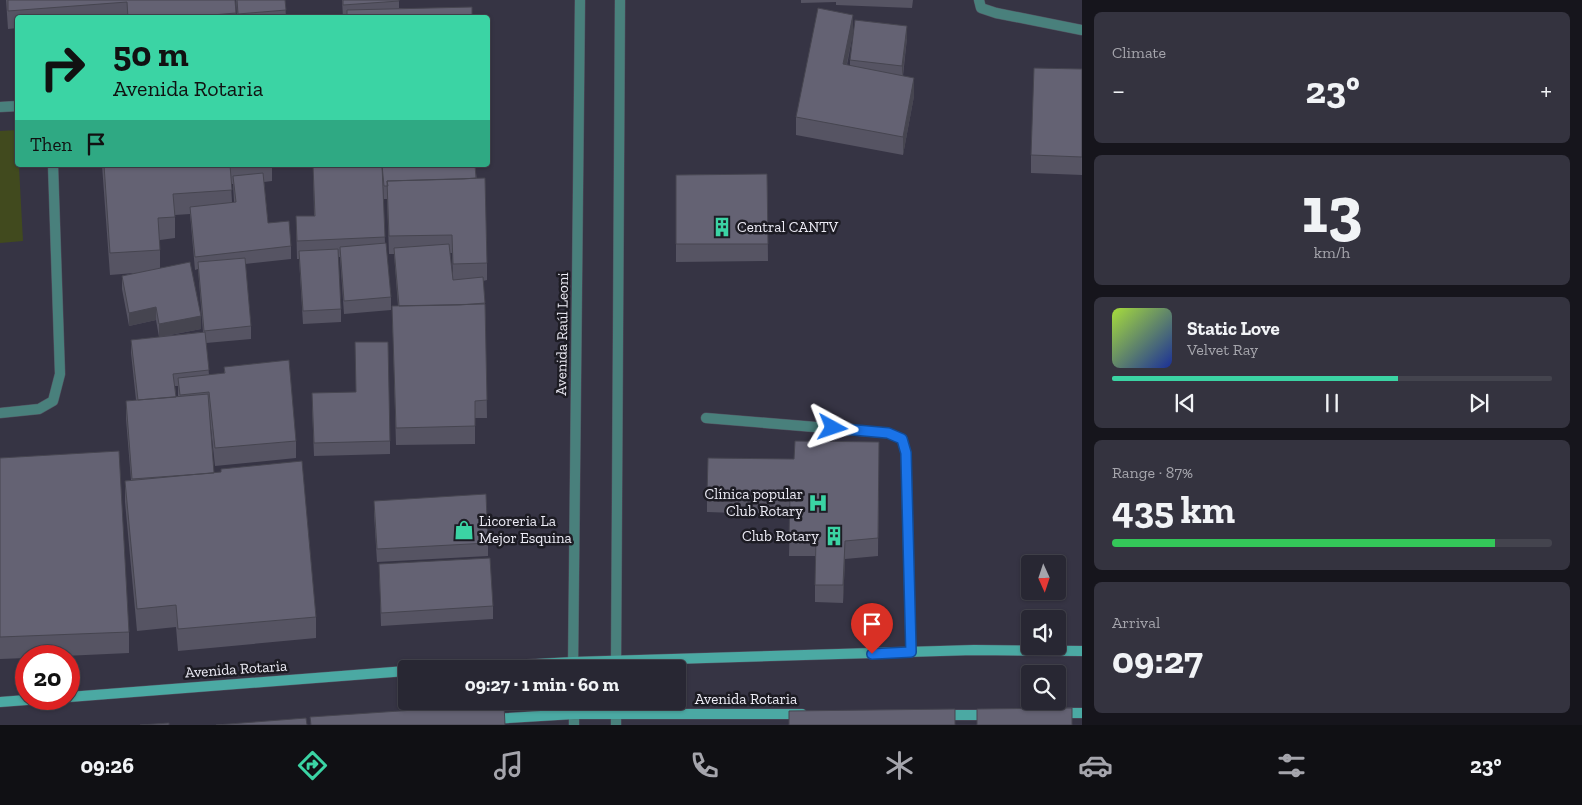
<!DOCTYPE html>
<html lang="en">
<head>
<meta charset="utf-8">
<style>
	:root { --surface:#282733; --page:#34333f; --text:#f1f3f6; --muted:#a5a5ac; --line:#44444e; --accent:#3bd4a4 }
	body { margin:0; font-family:"Zilla Slab",serif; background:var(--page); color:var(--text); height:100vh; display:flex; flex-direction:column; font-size:19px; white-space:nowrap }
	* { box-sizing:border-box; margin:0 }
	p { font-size:16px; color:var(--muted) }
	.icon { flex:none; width:28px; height:28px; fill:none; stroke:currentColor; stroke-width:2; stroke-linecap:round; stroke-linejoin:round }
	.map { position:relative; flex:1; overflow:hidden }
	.drawer { display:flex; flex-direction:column; gap:12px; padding:12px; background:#16151c; width:500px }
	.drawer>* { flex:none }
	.guide { position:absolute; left:15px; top:15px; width:475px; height:152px; border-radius:5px; box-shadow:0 1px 4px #0004,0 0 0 1px var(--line); background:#3bd4a4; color:#111; overflow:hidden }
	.needle { width:32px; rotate:177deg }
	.tools { position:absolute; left:1021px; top:555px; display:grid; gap:10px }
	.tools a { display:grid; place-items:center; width:45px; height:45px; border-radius:5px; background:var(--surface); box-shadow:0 1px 4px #0004,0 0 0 1px var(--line); font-size:25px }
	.speed { position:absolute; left:15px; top:645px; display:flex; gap:10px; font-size:25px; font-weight:700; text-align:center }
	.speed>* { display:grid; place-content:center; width:65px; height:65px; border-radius:50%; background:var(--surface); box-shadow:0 1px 4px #0004,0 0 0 1px var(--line); line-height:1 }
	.speed .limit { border:8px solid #d22; background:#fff; color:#111 }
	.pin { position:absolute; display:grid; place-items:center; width:42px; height:42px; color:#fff; margin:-51px -21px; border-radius:50% 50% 50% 0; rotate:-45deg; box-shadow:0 0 5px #0007 }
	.pin .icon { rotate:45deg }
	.me { position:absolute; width:55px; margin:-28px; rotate:95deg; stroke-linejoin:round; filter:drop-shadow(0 0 4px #0008) }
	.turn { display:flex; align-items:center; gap:18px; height:105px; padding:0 15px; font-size:22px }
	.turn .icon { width:65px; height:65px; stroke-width:2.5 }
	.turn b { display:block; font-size:35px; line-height:42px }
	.then { display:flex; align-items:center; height:48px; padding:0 15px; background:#0003; gap:10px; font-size:19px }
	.big { font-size:38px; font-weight:800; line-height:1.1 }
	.drawer .card { flex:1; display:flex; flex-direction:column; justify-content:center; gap:8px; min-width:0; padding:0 18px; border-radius:8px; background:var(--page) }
	.drawer .dial { align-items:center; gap:0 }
	.dial b { font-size:65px; line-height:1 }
	.song { display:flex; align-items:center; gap:15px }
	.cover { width:60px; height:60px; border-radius:8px; background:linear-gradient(135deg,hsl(80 70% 55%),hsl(230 70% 35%)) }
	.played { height:5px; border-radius:2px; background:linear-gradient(90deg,var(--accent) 65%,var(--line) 65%) }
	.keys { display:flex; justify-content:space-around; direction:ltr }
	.heat { display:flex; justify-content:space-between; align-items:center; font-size:28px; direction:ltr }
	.charge { height:8px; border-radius:4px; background:linear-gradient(90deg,#34c759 87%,var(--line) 0) }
	.trip { position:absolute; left:398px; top:660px; width:288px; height:50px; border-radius:5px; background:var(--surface); box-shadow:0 1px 4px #0004,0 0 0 1px var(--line); font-weight:800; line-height:50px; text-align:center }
	.menu { display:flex; height:80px; justify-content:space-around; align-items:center; background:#101014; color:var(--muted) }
	.menu .icon { width:35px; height:35px }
	.menu .on { color:var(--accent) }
	.menu b { font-size:22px; color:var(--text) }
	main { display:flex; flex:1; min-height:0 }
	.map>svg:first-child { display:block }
</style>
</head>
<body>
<main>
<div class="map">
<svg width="1082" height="725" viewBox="0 0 1082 725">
	<rect width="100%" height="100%" fill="#363444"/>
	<!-- green -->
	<path fill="#414a1e" d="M17,130L23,241L0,243V131Z"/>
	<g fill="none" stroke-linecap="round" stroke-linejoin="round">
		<defs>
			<path id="lane" d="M706,418L888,433L902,439L906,453L911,652"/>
			<path id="street" d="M979,0L981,8L996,13L1082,30
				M0,107L18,106
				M0,413L39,409L53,401L60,374L53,165
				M573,669L580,0
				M616,669L620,0
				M574,725V701
				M616,725V701"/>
			<path id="secondary" d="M440,669L573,662L974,650L1082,651
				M69,697L406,671
				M0,702L40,699
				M1059,713H1082
				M942,715H990
				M492,719L574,714H802"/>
		</defs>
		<!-- lane casing -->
		<use href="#lane" stroke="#535160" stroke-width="11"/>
		<!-- street casing -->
		<use href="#street" stroke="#535160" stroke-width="11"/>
		<!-- secondary casing -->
		<use href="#secondary" stroke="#535160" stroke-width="11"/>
		<!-- lane -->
		<use href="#lane" stroke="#49807c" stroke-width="10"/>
		<!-- street -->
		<use href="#street" stroke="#49807c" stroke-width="10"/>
		<!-- secondary -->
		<use href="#secondary" stroke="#4ba9a3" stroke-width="10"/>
	</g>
	<!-- wall -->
	<path fill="#565463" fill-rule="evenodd" d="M6,0H235L236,18H18V28L8,29Z
		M236,0H285L286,18H237Z
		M342,0H399V8L472,18H343Z
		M801,0H913L912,8L836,5V2L801,3Z
		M853,33L847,65L850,66V60L907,38L903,76L914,96L903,155L796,135V117Z
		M1082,69V175L1031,173V155Z
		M102,165H272V181L264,182L268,223L291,246V259L245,264L251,326V339L206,343L209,375L224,373V367L296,441V458L215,466L209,410L214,473L221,472V469L316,617V638L178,651L176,627L137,631L125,502V481L131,480L126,419V401L136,400L131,353V340L159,337L156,320L129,326L122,289V276L134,273L110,275ZM231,184H233L234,202H232ZM190,214L195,270L198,269L203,332L165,336L201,329L160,268V240L175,238V215ZM175,386H178V396L176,397Z
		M313,165H475L487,263V280L483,281L485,303L487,418H475V444L396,445L392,306H398L394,254H389L387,199H384L383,186L385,243L391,297V310L344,314L340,257H338L341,309V322L303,324L299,259H297L296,216H314ZM450,253H452L453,280Z
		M767,174L768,261L676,262V175Z
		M312,406L390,441V454L314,456Z
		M879,442L878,556L845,559L843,603L815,602V556H789L790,515L707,512V494L794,459Z
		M0,458L129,632V653L64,656H26V658L0,659Z
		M374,501L488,543V556L377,562L374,514Z
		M379,564L493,606V619L381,626Z"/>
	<!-- shaded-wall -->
	<path fill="#464550" d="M853,15V33L843,82V64Z
		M907,26V38L902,79V66Z
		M914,78V96L903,155V137Z
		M156,307V320L129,326V313Z
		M201,316V329L159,337V324Z
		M845,541V559L843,603V585Z"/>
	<!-- building -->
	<path fill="#646273" stroke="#464550" d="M8,0H235L236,13L176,18H128L127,2L8,11Z
		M237,0H285L286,10L238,14Z
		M343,0H399V1L343,5Z
		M472,7V18H347V10Z
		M818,8L853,15L843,64L914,78L903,137L796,117Z
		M855,20L907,26L902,66L850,60Z
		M1034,68L1082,69V157L1031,155Z
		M104,165H230L232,190L173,194L175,217L158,218L160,250L110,253Z
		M313,165H382L385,237L297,241L296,216H315Z
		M382,165H475L476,178L463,179L387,181L388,186H384Z
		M263,173L268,223L289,221L291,246L195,257L190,207L236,202L233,176Z
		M767,174L768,244H676V175Z
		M485,178L487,263L453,264L452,235L389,236L387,181Z
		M386,243L391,297L344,301L340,247Z
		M449,244L453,280L483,277L485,303L460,305L399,306L394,248Z
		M338,249L341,309L303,311L299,251Z
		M245,258L251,326L204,331L198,262Z
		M190,262L201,316L159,324L156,307L129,313L122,276Z
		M485,304L487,400L475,401V426L396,428L392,306Z
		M205,332L209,370L173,374L176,397L138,400L131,340Z
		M355,342H388L390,441L314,443L312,393L356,392Z
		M289,360L296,441L215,448L209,392L180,395L178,378L225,373L224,367Z
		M208,394L214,473L132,479L126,401Z
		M795,441L879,442L878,538L845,541L843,585H815L816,538H789L790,497L707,494L708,458L794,459Z
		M119,451L129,632L0,637V458Z
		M302,461L316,617L178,629L176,605L137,609L125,481L221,472V469Z
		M486,494L488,543L377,549L374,501Z
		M490,558L493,606L381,613L379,564Z
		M504,704L505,725H311L310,717Z
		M1072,708V725H977V709Z
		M955,709V725H789V711Z
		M306,718L307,725H216Z
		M169,723V725H140Z"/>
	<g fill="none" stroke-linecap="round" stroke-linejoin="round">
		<defs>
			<path id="route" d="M833,428L888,433L902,439L906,453L911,652L872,654"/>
		</defs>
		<!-- route casing -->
		<use href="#route" stroke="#114b97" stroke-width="12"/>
		<!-- route -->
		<use href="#route" stroke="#1a73e8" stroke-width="9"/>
	</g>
	<!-- icons -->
	<defs>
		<symbol id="building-bare" viewBox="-9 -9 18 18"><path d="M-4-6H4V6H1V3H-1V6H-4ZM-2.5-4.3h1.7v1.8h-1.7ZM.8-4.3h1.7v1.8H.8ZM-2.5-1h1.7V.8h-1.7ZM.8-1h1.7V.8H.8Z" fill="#3bd4a4" stroke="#1d1c24" stroke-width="2.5" paint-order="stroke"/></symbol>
		<symbol id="hospital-bare" viewBox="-9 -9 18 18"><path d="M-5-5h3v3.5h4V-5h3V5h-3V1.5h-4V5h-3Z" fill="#3bd4a4" stroke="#1d1c24" stroke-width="2.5" paint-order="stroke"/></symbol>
		<symbol id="shop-bare" viewBox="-9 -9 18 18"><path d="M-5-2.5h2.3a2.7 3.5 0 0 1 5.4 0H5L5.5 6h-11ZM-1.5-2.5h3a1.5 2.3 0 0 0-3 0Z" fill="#3bd4a4" stroke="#1d1c24" stroke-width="2.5" paint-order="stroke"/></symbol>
	</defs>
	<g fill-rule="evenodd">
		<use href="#building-bare" x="708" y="213" width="28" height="28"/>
		<use href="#hospital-bare" x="804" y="489" width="28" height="28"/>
		<use href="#shop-bare" x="450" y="516" width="28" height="28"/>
		<use href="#building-bare" x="820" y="522" width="28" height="28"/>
	</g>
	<g text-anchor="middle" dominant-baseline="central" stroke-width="5" stroke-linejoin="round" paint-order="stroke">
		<!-- poi labels -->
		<g font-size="15" fill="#edecf6" stroke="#1d1c24" text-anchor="start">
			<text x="737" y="227">Central CANTV</text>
			<text x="803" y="494" text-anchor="end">Clínica popular<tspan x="803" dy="17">Club Rotary</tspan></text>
			<text x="479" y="521">Licoreria La<tspan x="479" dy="17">Mejor Esquina</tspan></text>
			<text x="819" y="536" text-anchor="end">Club Rotary</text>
		</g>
		<!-- street labels -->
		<g font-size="15" fill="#edecf6" stroke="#1d1c24">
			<text transform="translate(562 334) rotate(-89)">Avenida Raúl Leoni</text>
			<text transform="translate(236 669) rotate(-4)">Avenida Rotaria</text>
			<text x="746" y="699">Avenida Rotaria</text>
		</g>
	</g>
</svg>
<div class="tools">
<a><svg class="needle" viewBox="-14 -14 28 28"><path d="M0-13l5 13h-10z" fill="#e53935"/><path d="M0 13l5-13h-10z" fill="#a5a5ac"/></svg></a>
<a><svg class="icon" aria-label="sound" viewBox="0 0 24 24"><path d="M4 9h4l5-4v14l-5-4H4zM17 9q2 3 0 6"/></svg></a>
<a><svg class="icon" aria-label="search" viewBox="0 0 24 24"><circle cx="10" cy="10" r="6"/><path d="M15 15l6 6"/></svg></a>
</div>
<div class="speed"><div class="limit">20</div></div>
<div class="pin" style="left:872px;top:654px;background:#d93025"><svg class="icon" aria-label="arrive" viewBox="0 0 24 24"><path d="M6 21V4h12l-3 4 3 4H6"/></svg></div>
<svg class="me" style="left:833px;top:428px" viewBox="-20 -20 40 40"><path d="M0-17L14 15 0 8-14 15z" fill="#1a73e8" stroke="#fff" stroke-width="4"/></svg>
<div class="trip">09:27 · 1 min · 60 m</div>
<div class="guide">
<div class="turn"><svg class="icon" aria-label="right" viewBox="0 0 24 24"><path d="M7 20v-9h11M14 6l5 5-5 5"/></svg><div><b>50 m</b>Avenida Rotaria</div></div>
<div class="then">Then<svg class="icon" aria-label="arrive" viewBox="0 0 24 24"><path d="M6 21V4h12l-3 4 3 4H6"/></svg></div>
</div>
</div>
<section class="drawer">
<div class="card"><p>Climate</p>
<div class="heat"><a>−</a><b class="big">23°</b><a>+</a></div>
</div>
<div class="card dial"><b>13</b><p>km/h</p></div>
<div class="card">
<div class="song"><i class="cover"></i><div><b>Static Love</b><p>Velvet Ray</p></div></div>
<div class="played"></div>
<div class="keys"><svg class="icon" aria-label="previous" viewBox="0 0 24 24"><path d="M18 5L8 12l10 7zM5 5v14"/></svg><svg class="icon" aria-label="pause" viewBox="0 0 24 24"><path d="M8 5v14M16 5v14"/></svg><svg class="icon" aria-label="next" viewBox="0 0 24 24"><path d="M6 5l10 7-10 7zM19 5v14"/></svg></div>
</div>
<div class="card"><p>Range · 87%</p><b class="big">435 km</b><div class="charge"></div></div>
<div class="card"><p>Arrival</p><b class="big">09:27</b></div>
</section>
</main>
<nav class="menu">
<b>09:26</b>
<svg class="icon on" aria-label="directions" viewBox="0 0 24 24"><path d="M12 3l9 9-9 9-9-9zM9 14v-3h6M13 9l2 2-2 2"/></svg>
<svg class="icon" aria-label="music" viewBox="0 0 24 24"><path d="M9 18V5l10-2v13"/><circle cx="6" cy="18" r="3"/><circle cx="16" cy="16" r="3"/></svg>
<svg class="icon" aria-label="phone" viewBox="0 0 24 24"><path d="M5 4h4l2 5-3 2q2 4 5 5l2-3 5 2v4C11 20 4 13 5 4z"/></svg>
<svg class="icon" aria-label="climate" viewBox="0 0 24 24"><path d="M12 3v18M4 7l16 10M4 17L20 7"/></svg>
<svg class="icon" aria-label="car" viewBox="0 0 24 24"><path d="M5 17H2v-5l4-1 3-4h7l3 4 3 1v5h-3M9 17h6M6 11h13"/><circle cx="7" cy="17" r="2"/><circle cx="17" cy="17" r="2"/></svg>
<svg class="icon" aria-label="filters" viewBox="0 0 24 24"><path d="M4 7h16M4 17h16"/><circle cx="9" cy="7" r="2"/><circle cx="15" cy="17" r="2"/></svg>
<b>23°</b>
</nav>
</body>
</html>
